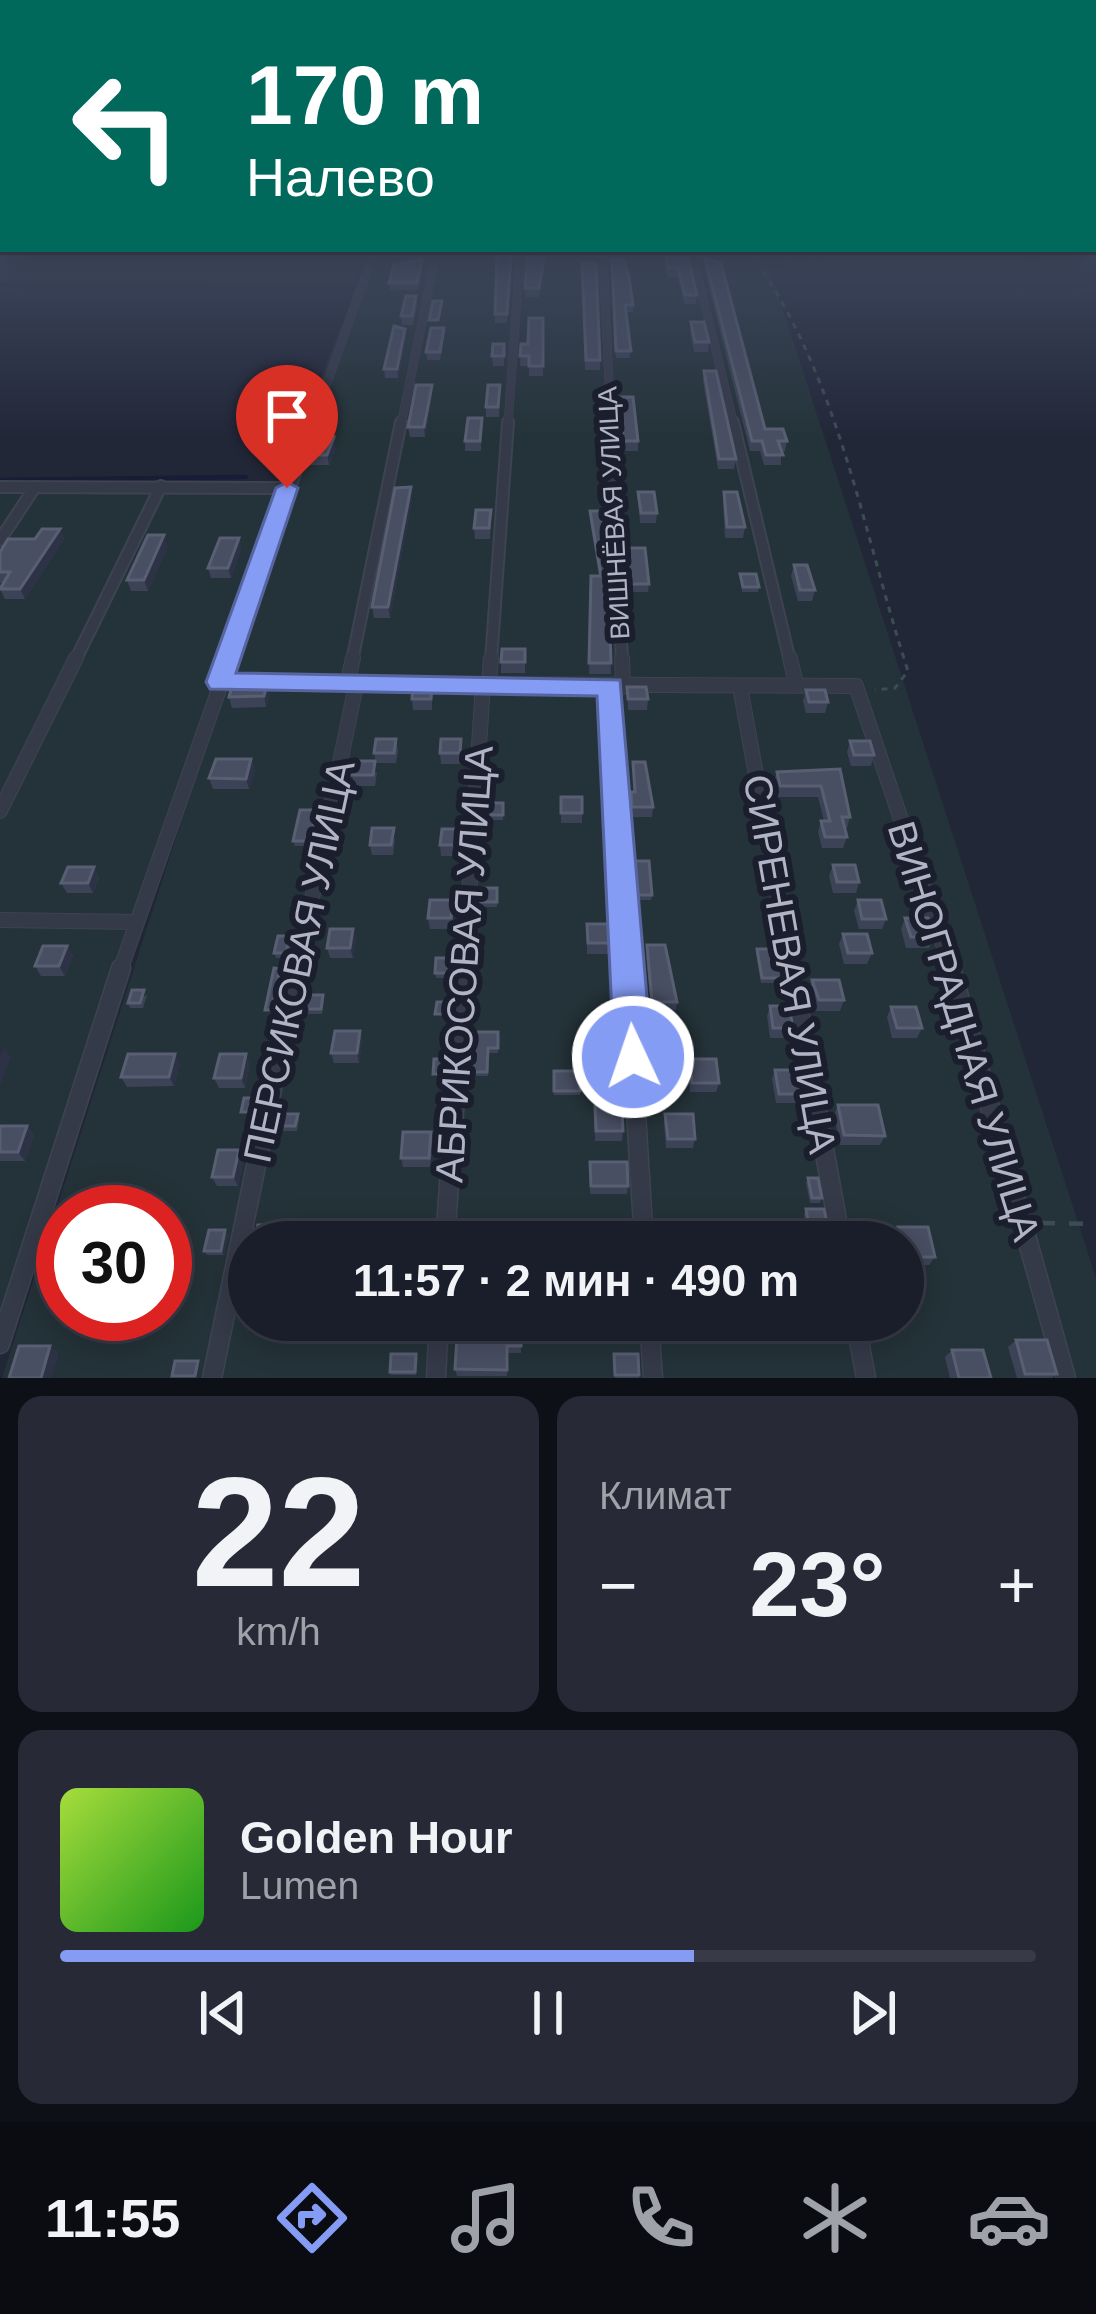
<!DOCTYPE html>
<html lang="ru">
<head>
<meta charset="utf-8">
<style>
	:root { --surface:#1a1d2a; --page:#272a36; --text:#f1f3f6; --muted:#9fa2a8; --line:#383b47; --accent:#859cf5 }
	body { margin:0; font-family:Arial,sans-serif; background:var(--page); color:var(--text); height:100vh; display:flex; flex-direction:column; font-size:45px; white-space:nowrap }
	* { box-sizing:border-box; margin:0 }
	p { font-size:39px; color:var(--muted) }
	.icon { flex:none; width:66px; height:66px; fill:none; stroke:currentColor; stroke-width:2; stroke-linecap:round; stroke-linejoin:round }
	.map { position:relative; height:1378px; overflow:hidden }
	.panel { display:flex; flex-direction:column; gap:18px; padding:18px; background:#0e1017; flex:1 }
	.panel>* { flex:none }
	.banner { position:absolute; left:0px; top:0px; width:1098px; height:252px; box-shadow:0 6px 30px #0003,0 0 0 3px var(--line); background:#00695c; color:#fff; overflow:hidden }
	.speed { position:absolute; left:36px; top:1185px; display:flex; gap:24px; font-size:60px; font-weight:700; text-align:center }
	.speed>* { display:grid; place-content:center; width:156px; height:156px; border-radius:50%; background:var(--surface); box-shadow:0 6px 30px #0003,0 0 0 3px var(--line); line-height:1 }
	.speed .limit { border:18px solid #d22; background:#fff; color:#111 }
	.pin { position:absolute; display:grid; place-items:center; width:102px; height:102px; color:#fff; margin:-123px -51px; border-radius:50% 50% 50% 0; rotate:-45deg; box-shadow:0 0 12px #0007 }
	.pin .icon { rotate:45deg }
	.me { position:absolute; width:132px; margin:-66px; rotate:357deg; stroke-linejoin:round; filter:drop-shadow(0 0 9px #0008) }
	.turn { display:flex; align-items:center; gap:42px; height:252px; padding:0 48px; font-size:54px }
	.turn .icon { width:156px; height:156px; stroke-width:2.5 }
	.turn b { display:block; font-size:84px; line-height:102px }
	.big { font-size:90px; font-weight:700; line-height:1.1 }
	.panel .widget { flex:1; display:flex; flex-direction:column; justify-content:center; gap:18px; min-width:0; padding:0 42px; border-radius:24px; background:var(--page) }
	.panel .dial { align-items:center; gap:0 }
	.dial b { font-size:156px; line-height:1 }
	.song { display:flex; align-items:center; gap:36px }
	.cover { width:144px; height:144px; border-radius:18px; background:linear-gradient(135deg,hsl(80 70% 55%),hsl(120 70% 35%)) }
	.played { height:12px; border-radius:6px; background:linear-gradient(90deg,var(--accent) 65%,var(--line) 65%) }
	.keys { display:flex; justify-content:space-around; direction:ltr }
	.heat { display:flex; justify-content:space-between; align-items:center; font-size:66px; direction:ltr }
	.panel .tiles { flex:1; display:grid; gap:18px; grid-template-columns:1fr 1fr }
	.widget:last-child { grid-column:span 2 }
	.trip { position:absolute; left:228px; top:1221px; width:696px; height:120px; border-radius:60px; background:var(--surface); box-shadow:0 6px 30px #0003,0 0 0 3px var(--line); font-weight:700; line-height:120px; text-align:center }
	.tabs { display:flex; height:192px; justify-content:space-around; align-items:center; background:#0a0c11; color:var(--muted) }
	.tabs .icon { width:84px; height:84px }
	.tabs .active { color:var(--accent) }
	.tabs b { font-size:54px; color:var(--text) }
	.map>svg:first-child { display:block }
</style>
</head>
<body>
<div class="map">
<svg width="1096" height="1378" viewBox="0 0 1096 1378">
	<rect width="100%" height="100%" fill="#222738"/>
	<!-- green -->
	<path fill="#243339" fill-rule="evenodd" d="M369,256L767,260L1096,1278V1378H2L291,481H280ZM63,1212H165V1314H63ZM249,1242H903V1320H249Z
		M783,258L1096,260V271L785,269Z
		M363,259L354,283L0,281V262Z
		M0,487L287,488L0,1344Z"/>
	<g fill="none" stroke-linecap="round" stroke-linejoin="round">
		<!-- stream -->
		<path stroke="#161d35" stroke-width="4.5" d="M0,480L246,477"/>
		<defs>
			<path id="street-far3" d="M603,256L611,425
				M0,257L1096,259
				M693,257L734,425
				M312,425L375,249
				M401,425L433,268
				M508,425L519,269"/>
			<path id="street-far2" d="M611,422L622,661
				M733,422L790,661
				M0,487L287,488
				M0,540L35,487
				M75,661L161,486
				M229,661L313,422
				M352,661L401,422
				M491,661L508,422"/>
			<path id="street-far1" d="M622,658L623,687
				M790,658L796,684
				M220,683L856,686L952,971
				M347,685L353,658
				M489,685L491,658
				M610,687L627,971
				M740,687L792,971
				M0,811L76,658
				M0,920L136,922
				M120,971L230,658
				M297,971L356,685
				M464,971L483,685"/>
			<path id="street" d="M627,968L644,1242
				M791,968L841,1242
				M951,968L1066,1378
				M445,1242L464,968
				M649,1320L653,1378
				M855,1320L866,1378
				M0,1344L121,968
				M212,1378L297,968
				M436,1378L439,1320"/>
		</defs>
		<!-- street-far3 casing -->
		<use href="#street-far3" stroke="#3e4352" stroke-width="9"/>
		<!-- street-far2 casing -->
		<use href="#street-far2" stroke="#3e4352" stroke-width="14"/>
		<!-- street-far1 casing -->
		<use href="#street-far1" stroke="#3e4352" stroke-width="16"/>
		<!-- street casing -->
		<use href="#street" stroke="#3e4352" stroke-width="21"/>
		<!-- path-far1 -->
		<path stroke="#3c4c52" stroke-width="3" stroke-dasharray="6 6" stroke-linecap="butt" d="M763,271C842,392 864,536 908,671L895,688L875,690"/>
		<!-- path -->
		<path stroke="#3c4c52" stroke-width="4.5" stroke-dasharray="14 14" stroke-linecap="butt" d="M1041,1223L1096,1224"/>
		<!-- street-far3 -->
		<use href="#street-far3" stroke="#353a49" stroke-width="8"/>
		<!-- street-far2 -->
		<use href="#street-far2" stroke="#353a49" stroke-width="10"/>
		<!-- street-far1 -->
		<use href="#street-far1" stroke="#353a49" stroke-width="14"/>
		<!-- street -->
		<use href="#street" stroke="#353a49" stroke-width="18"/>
	</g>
	<!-- wall -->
	<path fill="#3d4357" d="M511,257L507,323H495V314Z
		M527,257L544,266L539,297H525Z
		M666,258H688L697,295L696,304H684L678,277H667Z
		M705,258L765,429L787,441L785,451H781V465H764L760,451H750L704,267Z
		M422,259L423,266L418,290H390L389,283Z
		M612,260L633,305V312H626L630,358H616Z
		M582,263L600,360V370H585Z
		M416,296L417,306L413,325H402L401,316Z
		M543,318V376H529V366H520L521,344H528Z
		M691,322L709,342L708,352H694L690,332Z
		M444,335L440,360H427L426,352Z
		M406,338L398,378H385L384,369Z
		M504,344V366H493L492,356Z
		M704,371L736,459L734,469H718L703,381Z
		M432,385V395L425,437H410L408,427Z
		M500,395L499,417H486V407Z
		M620,397L638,441V451H622Z
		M482,418L481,451H465V441Z
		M336,448L329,465H310L308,455Z
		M638,492L657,513L656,523H640Z
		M724,492L745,527L743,538H725L723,502Z
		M412,498L390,618H374L372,607Z
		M590,511H606L611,674H589L591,576H599L590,521Z
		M491,520L490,539H475L474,528Z
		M60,529L64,539L25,599H5L0,589L4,583H0V552Z
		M239,538L241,548L231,578H211L208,568Z
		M168,546L148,591H131L127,580Z
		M627,548L649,584L648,592H629Z
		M794,565L815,590L812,601H798L791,576Z
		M740,574L759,587L758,592H742Z
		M525,649V673H501V662Z
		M432,687V710H413L412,699Z
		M627,687L648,699L647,710H628Z
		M806,690L828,702L825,713H806L803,701Z
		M270,694L266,707L232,708L229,697Z
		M396,739L398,750L396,763H376L374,753Z
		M461,739V764H441L440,753Z
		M850,741L874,755L871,766H851L847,752Z
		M251,759L255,770L249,789H213L209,778Z
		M633,762L653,807L652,817H631V792H634Z
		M840,769L850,817L847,828H844L847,837L843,848H822L818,832L821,821H824L818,797H777L774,782L777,772Z
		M377,772L375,786H354L352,775Z
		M561,797H582V823H561Z
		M491,803H503V820H491Z
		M316,810L318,815L311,846H295L293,841Z
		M460,829V856H441L440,845Z
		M395,839L393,855H372L370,845Z
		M833,865L859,882L856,893H833L829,876Z
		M632,866L652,895L651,900H635Z
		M94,867L99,878L93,893H67L61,883Z
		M481,888H497V907H481Z
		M453,900V929H430L428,918Z
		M858,900L886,919L882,929H859L854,911Z
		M905,918L934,937L929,948H906L901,929Z
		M587,924L611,943V954H587Z
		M843,934L872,953L867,964H844L839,944Z
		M290,936L292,942L288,958H276L274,953Z
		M356,939L353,958H330L327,948Z
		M647,945L677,1002L676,1010H651L646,954Z
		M67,946L73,956L65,976H41L35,966Z
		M757,949L782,978L780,983H761L756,954Z
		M452,963L450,978H436L435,973Z
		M812,980L844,1000L840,1011H815L809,990Z
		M147,995L143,1008H130L128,1003Z
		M324,1000L322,1014H301L300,1009Z
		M770,1006L793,1028L790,1038H770L767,1016Z
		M891,1007L922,1028L917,1038H892L887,1017Z
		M645,1024L661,1038L660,1043H645Z
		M360,1031L362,1041L359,1063H334L331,1053Z
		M498,1032V1053H489L488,1076H470L469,1072Z
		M690,1059L719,1083L716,1092H690L688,1069Z
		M180,1064L174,1086L127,1087L121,1077Z
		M250,1064L245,1088H219L214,1078Z
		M775,1070L806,1094L802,1103H776L772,1079Z
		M554,1071H580V1095H554Z
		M838,1105L885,1136L880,1145H840L834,1115Z
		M595,1106L623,1131L622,1141H595Z
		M298,1114L299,1119L297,1131H282L280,1126Z
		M665,1114L695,1139L693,1148H666L664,1123Z
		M0,1126H27L34,1135L25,1161H0Z
		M431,1132L433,1141L430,1167H403L401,1158Z
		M244,1159L238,1186H217L212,1177Z
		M590,1171L628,1186L627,1194H590Z
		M808,1178L822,1198L820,1203H810L806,1183Z
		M806,1209L829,1233L826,1238H808L804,1214Z
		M898,1227L935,1257L929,1265H903V1242H895L893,1235Z
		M63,1230V1268H44L36,1260Z
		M228,1234L224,1255H207L204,1251Z
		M903,1279L917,1311L911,1318H903Z
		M521,1320V1353H508L507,1376H457L455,1369Z
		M678,1320H711V1323L708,1330H678Z
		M1016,1340L1057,1374L1052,1378H1017L1008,1347Z
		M952,1350L991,1378H950L945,1357Z
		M418,1358L416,1375H391L390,1372Z
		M614,1358L639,1375V1378H615Z"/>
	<!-- shaded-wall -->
	<path fill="#2d3246" d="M405,329L406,338L398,378L397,369Z
		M432,385V395L425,437L424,427Z
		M334,437L336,448L329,465L327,455Z
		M411,487L412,498L390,618L388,607Z
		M60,529L64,539L25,599L20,589Z
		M164,535L168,546L148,591L144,580Z
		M239,538L241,548L231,578L228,568Z
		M267,684L270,694L266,707L264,696Z
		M251,759L255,770L249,789L246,779Z
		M316,810L318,815L311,846L310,841Z
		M94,867L99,878L93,893L88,883Z
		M353,929L356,939L353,958L350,948Z
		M67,946L73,956L65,976L59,966Z
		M280,969L282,974L273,1015L272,1010Z
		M360,1031L362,1041L359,1063L357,1053Z
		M4,1047L11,1057L0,1086V1057Z
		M175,1054L180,1064L174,1086L169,1077Z
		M246,1054L250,1064L245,1088L241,1078Z
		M27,1126L34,1135L25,1161L18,1152Z
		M239,1150L244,1159L238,1186L233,1177Z
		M293,1225L297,1233L295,1242H290Z
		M225,1230L228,1234L224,1255L221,1251Z
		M50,1346L59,1353L51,1378H41Z"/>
	<!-- building -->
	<path fill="#494f63" stroke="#595f72" stroke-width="3" d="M497,257H511L507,314H495Z
		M527,257L544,258L539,288H525Z
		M666,258H688L697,295H685L678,268H668Z
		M705,258L721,263L765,429H783L787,441H778L783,455H766L762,441H752Z
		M422,259L417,283H389L394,265Z
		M612,260H624L629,277L633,305H625L631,351H616Z
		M582,263H596L600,360H586Z
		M406,296H416L412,316H401Z
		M433,301H442L438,320H429Z
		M529,318H543V366H529V356H520L521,344H528Z
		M691,322H704L709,342H695Z
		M394,326L405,329L397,369H384Z
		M431,328H444L440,352H426Z
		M493,344H504V356H492Z
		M704,371H716L736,459H719Z
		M416,385H432L424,427H408Z
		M488,385H500L498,407H486Z
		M620,397H633L638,441H623Z
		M468,418H482L480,441H465Z
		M315,437H334L327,455H308Z
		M411,487L388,607H372L395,488Z
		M638,492H654L657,513H641Z
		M724,492H737L745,527H727Z
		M476,510H491L489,528H474Z
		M590,511H606L611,663H589L591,576H601Z
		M42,529H60L20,589H0L10,572H0V552L8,539H35Z
		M148,535H164L144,580H127Z
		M220,538H239L228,568H208Z
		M627,548H645L649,584H629Z
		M794,565H807L815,590H800Z
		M740,574H756L759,587H743Z
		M502,649H525V662H501Z
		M233,683L267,684L264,696L229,697Z
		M413,687H432L431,699H412Z
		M627,687H646L648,699H628Z
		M806,690H825L828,702H809Z
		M376,739H396L394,753H374Z
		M441,739H461L460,753H440Z
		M850,741H870L874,755H854Z
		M216,759H251L246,779L209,778Z
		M355,761H375L373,775H352Z
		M633,762H645L653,807H632L631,792H635Z
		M840,769L850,817H842L847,837H825L821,821H830L821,786H780L777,772Z
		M561,797H582V813H561Z
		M491,803H503V815H491Z
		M300,810H316L310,841H293Z
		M372,828H394L391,845H370Z
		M442,829H460L459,845H440Z
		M633,861H649L652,895H635Z
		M833,865H855L859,882H837Z
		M68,867H94L88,883H61Z
		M481,888H497V902H480Z
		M430,900H453L451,918H428Z
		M858,900H881L886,919H862Z
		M905,918H928L934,937H911Z
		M587,924H610L611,943H588Z
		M330,929H353L350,948H327Z
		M843,934H867L872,953H848Z
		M278,936H290L286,953H274Z
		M647,945H665L677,1002H652Z
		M43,946H67L59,966H35Z
		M757,949H779L782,978H762Z
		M436,958H451L449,973H435Z
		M274,968L280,969L272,1010H265Z
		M812,980H839L844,1000H819Z
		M132,990H144L140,1003H128Z
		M303,995H323L321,1009H300Z
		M437,1002H447L446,1014H435Z
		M770,1006H789L793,1028H773Z
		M891,1007H916L922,1028H897Z
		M645,1024H660L661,1038H646Z
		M335,1031H360L357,1053H331Z
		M475,1032H498V1048H488L487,1072H469Z
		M128,1054H175L169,1077H121Z
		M220,1054H246L241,1078H214Z
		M434,1059H443L442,1074H433Z
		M690,1059H716L719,1083H692Z
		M775,1070H801L806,1094H779Z
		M554,1071H580V1091H554Z
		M244,1098H253L250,1112H241Z
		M838,1105H878L885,1136L844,1135Z
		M595,1106H622L623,1131H596Z
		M282,1114H298L295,1126H280Z
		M665,1114H693L695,1139H668Z
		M0,1126H27L18,1152H0Z
		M403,1132H431L429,1158H401Z
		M218,1150H239L233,1177H212Z
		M590,1162H627L628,1186H591Z
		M808,1178H818L822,1198H812Z
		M806,1209H824L829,1233H810Z
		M258,1225H293L290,1242H254Z
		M898,1227H928L935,1257H905Z
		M45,1230H63V1260H36Z
		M209,1230H225L221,1251H204Z
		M903,1279H909L917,1311H903Z
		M458,1320H521V1346H507V1370L455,1369Z
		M680,1320H711V1323H680Z
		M1016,1340H1047L1057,1374H1025Z
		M19,1346H50L41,1378H9Z
		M952,1350H983L991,1378H959Z
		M391,1354H416L415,1372H390Z
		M614,1354H638L639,1375H615Z
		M175,1361H198L195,1376H172Z"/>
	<!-- sky -->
	<linearGradient id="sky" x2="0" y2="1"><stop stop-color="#13151f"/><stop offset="0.56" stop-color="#3e475e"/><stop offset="1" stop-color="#3e475e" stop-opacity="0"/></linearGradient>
	<rect width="1096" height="438" fill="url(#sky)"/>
	<!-- route -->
	<path fill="#859cf5" stroke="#56659f" stroke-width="3" d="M287,482L298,488L236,673L620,680L652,1057L646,1069L633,1075L620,1069L614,1057L597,696L210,689L206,682L276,488Z"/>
	<g text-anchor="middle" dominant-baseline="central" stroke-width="12" stroke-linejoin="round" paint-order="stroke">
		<!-- far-street labels -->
		<g font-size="27" fill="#b0b4c5" stroke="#1b1f2d">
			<text transform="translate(614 513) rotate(-93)">ВИШНЁВАЯ УЛИЦА</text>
		</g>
		<!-- near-street labels -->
		<g font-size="39" fill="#b0b4c5" stroke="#1b1f2d">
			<text transform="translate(299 961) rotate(-78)">ПЕРСИКОВАЯ УЛИЦА</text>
			<text transform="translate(464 964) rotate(-86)">АБРИКОСОВАЯ УЛИЦА</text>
			<text transform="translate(790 964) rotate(80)">СИРЕНЕВАЯ УЛИЦА</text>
			<text transform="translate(964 1031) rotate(73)">ВИНОГРАДНАЯ УЛИЦА</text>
		</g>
	</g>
</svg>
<div class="speed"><div class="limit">30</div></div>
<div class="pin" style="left:287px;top:488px;background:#d93025"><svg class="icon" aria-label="arrive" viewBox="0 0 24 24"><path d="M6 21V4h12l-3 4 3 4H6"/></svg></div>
<svg class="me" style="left:633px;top:1057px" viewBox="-20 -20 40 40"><circle r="17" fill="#859cf5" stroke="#fff" stroke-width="3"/><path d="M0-11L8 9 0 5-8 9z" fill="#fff"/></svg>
<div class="trip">11:57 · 2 мин · 490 m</div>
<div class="banner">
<div class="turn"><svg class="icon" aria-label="left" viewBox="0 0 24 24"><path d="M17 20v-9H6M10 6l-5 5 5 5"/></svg><div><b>170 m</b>Налево</div></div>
</div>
</div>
<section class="panel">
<div class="tiles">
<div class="widget dial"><b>22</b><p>km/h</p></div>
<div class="widget"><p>Климат</p>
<div class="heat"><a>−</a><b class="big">23°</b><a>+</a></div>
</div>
<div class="widget">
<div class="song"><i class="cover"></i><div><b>Golden Hour</b><p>Lumen</p></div></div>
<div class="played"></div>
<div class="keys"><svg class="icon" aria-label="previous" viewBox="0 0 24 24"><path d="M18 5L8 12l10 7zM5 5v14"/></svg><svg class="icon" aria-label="pause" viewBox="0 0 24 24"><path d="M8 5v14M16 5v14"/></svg><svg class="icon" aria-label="next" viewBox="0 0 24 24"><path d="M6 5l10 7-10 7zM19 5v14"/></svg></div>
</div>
</div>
</section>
<nav class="tabs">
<b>11:55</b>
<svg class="icon active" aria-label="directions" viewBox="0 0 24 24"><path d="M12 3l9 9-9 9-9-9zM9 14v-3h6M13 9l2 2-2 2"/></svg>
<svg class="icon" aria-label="music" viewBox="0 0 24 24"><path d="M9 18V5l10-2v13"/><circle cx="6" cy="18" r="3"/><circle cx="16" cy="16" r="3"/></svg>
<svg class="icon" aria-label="phone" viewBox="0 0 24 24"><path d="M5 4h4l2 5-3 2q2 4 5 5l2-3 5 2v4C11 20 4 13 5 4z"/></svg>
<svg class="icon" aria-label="climate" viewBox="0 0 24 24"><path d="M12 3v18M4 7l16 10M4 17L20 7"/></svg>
<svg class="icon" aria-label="car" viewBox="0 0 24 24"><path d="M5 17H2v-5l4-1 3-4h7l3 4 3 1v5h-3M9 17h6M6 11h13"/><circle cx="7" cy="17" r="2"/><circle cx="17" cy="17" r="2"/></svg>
</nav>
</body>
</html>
